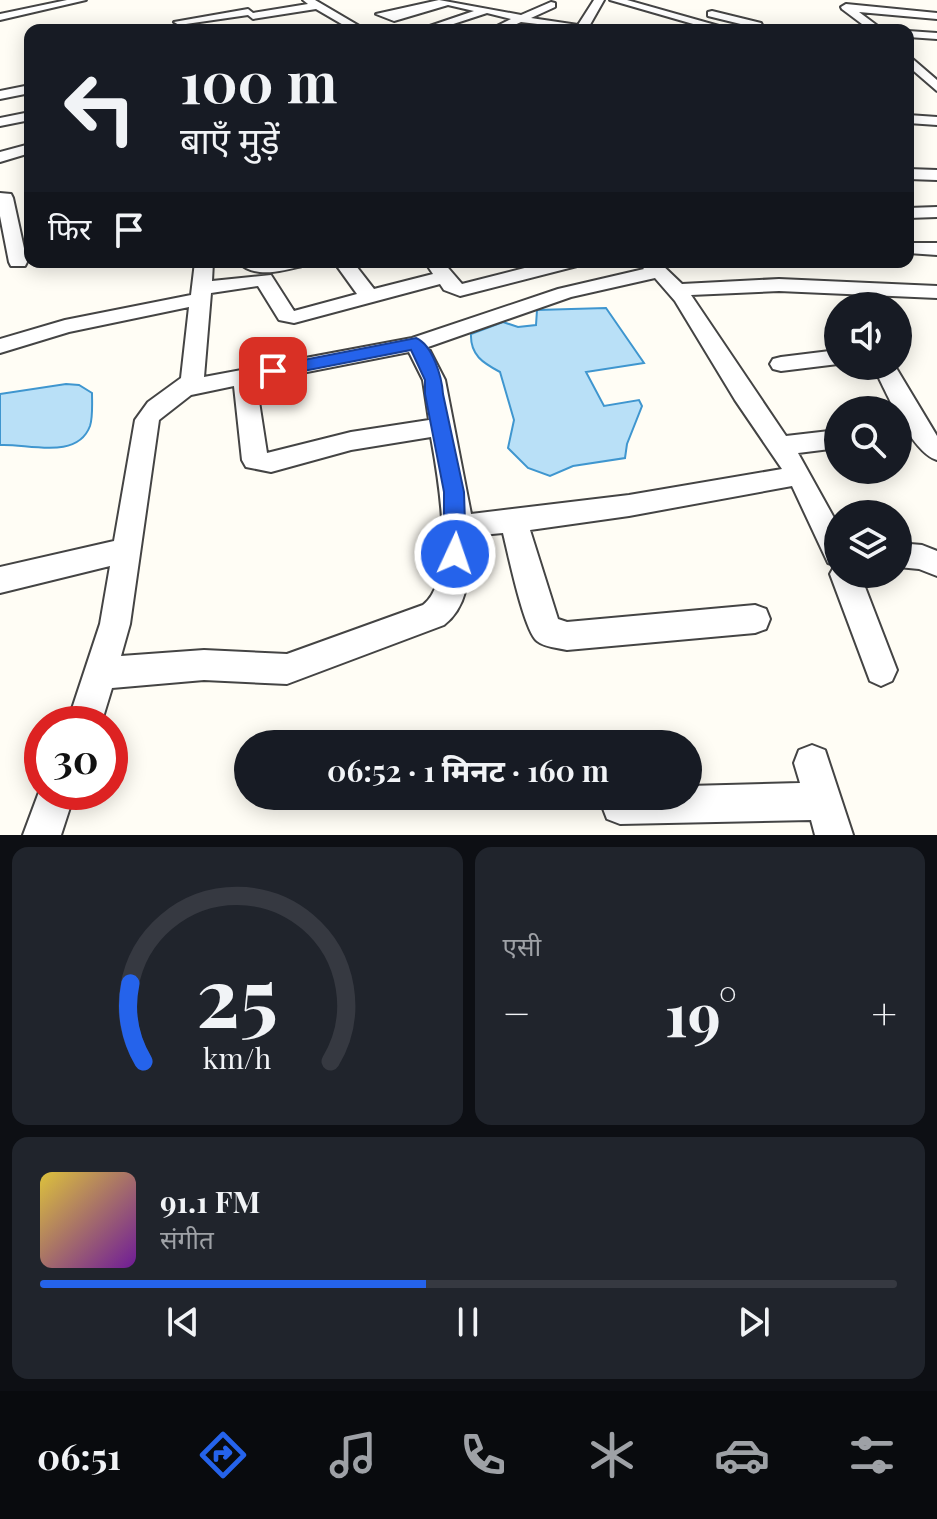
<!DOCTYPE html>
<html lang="hi">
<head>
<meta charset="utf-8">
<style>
	:root { --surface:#171b24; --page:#20242c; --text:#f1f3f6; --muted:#9ea1a6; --line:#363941; --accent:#2563eb }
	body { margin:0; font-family:"Playfair Display","Noto Sans Devanagari",serif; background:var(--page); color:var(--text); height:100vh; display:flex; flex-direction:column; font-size:30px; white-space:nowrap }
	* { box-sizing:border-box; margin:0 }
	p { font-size:26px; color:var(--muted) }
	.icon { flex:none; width:44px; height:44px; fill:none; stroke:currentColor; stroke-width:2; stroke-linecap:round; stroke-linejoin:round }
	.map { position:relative; height:835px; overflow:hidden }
	.details { display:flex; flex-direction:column; gap:12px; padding:12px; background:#0d0f14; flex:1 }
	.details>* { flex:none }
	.top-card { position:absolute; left:24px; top:24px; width:890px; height:244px; border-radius:16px; box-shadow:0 4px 20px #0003; background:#171b24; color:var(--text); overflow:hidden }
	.controls { position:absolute; left:824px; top:292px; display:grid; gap:16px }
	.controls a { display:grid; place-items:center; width:88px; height:88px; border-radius:50%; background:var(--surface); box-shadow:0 4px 20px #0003; font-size:40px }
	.speed { position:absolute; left:24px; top:706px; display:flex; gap:16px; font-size:40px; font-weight:700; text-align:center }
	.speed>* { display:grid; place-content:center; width:104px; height:104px; border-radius:50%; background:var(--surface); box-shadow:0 4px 20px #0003; line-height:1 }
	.speed .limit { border:12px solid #d22; background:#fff; color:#111 }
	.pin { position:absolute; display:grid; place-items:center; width:68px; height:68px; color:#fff; margin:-34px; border-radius:16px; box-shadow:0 4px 12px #0006 }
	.me { position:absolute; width:88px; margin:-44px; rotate:3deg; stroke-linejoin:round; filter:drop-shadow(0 0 6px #0008) }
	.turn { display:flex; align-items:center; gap:28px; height:168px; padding:0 24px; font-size:36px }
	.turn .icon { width:104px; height:104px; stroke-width:2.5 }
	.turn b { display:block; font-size:56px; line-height:68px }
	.then { display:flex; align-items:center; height:76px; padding:0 24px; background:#0003; gap:16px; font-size:30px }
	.big { font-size:60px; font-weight:700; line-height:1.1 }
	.details .card { flex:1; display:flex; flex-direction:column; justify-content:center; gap:12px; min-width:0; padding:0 28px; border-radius:16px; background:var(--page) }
	.details .dial { align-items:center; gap:0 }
	.dial svg { height:208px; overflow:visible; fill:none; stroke:var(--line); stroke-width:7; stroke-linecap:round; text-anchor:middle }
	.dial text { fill:var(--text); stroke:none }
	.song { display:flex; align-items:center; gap:24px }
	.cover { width:96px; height:96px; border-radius:12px; background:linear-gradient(135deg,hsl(50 70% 55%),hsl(280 70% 35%)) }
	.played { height:8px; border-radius:4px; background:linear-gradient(90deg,var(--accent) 45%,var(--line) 45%) }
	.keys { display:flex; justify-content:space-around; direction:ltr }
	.heat { display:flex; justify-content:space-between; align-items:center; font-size:44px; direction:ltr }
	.details .tiles { flex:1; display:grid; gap:12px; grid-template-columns:1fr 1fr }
	.card:last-child { grid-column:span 2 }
	.trip { position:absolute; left:234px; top:730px; width:468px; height:80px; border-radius:40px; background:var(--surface); box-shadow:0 4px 20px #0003; font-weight:700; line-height:80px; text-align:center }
	.tab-bar { display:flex; height:128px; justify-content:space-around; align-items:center; background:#090b0e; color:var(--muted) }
	.tab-bar .icon { width:56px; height:56px }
	.tab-bar .active { color:var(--accent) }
	.tab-bar b { font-size:36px; color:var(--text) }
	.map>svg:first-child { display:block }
</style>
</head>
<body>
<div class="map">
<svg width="937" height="835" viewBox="0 0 937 835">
	<rect width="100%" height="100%" fill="#fffdf5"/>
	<!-- water -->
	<path fill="#b9e0f7" stroke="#3f96cf" stroke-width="2" d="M606,308L644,363L586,372L604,406L639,400L642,406L627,444L625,458L573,466L550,476L528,468L508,448L514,420L500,372C483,363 470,355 471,334L503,322L518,327L536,325L537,310Z
		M66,384L79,385L92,393C92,403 93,417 90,426C77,461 26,443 0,445V394Z"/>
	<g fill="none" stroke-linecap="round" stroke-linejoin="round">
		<defs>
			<path id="minor" d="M67,0H86L0,20V14Z
				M303,0H315L366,30H352L316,9L253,19L248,15L179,25L174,22L248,9L253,13L308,4Z
				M439,0L521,15L551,2L555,3V7L531,18L578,25L594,0H604L587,30L521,22L504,30H489L511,19L487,13L435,30H418L474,11L448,5L394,21L376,14Z
				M610,0H627L733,30H714Z
				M846,4L937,13V19L859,12L883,30H870L842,9L841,7Z
				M712,11L761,23L762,25L757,28L708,16V12Z
				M908,31L937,33V39L908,37Z
				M908,55L937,80V91L908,66Z
				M30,85V93L0,99V91Z
				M30,112V120L0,126V118Z
				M908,115L937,117V125L908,123Z
				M30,144V153L0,162V152Z
				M908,169L937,170V180L908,179Z
				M0,193L11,194L13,198L27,262L25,266H11L9,262L0,216Z
				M937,207V217L908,218V208Z
				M908,243H937V255L908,253Z
				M195,262H213L212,281L271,275L294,311L357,294L334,262H353L374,289L433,274L427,265L429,262H443L462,284L548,262H579L577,266L460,296L444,290L440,284L294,323L279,320L258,286L211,293L204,377L412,338L558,289L644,269L638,262H659L682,284L779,279L937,286V298L779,291L691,295L786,436L838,430V448L798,453L838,525V574H860L897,670L892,681L881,686L870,681L830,574L835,565L828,563L792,486L629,516L530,530L558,619L567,622L755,605L766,609L770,619L766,629L755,633L567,650C558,648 544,647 537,641C524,631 508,553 503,533L470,536C468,568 472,603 444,625L287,684L204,680L112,688L101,724H67L100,624L110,566L0,593V567L114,541L135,420L148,402L181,378L189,307L69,332L0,353V339L65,320L191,295ZM655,278L675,301L735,400L782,469L629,495L471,514L445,380L428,347L571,297ZM409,352L423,380L429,420L351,432L267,453L256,382ZM234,386L242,460L246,467L271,472L351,450L431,437C438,476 457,579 423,605L287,654L204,650L121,656L130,624L159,420L191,395Z
				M238,262H304L302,266C281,271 255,279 238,262Z
				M838,350V364L781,371L773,369L770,364L773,359L781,357Z
				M873,366H895L937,436V460C911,452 886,391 873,366Z
				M898,543L922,545L937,551V576L919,569L898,567Z
				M812,745L825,750L853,835H815L811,820L620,824L607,819L602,806L606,796H688V786L800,783L794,763L799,750Z
				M42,784V792H75L61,835H23Z"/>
		</defs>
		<!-- minor casing -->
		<use href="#minor" stroke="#444" stroke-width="4"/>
		<!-- minor -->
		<use href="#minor" fill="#fff" fill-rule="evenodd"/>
	</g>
	<!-- route -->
	<path fill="#2563eb" stroke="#184099" stroke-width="2" d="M416,338C433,345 442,378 443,394L464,492L466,554L463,561L455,564L447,561L444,554V492L425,394V380L411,350L273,377L265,371L273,366Z"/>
</svg>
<div class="controls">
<a><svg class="icon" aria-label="sound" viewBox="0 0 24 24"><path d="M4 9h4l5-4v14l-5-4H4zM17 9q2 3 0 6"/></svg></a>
<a><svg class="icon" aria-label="search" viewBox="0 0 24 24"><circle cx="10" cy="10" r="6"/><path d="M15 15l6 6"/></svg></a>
<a><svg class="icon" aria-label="layers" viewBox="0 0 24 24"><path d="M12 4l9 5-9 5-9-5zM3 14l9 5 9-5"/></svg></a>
</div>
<div class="speed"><div class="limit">30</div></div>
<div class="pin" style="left:273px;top:371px;background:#d93025"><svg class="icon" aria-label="arrive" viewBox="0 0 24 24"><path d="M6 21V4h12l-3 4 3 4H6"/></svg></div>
<svg class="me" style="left:455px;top:554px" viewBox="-20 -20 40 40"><circle r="17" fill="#2563eb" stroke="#fff" stroke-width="3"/><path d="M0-11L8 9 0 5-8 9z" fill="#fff"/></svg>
<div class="trip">06:52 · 1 मिनट · 160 m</div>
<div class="top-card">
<div class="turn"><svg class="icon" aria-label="left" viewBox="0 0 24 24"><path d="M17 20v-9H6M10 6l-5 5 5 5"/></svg><div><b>100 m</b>बाएँ मुड़ें</div></div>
<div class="then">फिर<svg class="icon" aria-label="arrive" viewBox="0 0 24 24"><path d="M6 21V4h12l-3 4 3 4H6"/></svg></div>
</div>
</div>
<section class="details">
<div class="tiles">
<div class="card dial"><svg viewBox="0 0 100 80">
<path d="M14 69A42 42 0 1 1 86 69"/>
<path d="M14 69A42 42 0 0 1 9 39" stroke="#2563eb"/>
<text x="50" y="56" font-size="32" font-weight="700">25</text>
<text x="50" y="72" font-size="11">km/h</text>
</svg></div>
<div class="card"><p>एसी</p>
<div class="heat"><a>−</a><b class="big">19°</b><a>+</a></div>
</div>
<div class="card">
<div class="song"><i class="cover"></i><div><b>91.1 FM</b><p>संगीत</p></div></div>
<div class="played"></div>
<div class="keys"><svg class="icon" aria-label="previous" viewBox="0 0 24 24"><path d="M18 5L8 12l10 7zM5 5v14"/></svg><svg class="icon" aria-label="pause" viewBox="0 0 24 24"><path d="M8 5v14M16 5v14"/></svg><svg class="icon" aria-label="next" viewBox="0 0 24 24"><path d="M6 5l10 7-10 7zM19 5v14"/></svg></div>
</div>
</div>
</section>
<nav class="tab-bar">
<b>06:51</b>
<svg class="icon active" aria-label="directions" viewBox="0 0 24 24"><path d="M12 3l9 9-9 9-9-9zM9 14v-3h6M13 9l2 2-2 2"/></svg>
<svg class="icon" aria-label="music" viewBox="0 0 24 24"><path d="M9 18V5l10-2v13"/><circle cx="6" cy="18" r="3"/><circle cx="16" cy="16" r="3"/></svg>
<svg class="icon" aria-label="phone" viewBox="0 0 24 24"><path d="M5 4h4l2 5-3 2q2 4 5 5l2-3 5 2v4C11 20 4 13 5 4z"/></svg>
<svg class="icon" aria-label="climate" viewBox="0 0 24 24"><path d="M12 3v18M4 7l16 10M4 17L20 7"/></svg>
<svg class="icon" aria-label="car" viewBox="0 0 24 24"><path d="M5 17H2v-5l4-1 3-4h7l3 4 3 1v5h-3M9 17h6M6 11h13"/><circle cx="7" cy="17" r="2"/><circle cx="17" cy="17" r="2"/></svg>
<svg class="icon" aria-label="filters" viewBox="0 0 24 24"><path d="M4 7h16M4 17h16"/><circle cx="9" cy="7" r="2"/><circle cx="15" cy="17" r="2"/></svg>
</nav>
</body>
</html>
